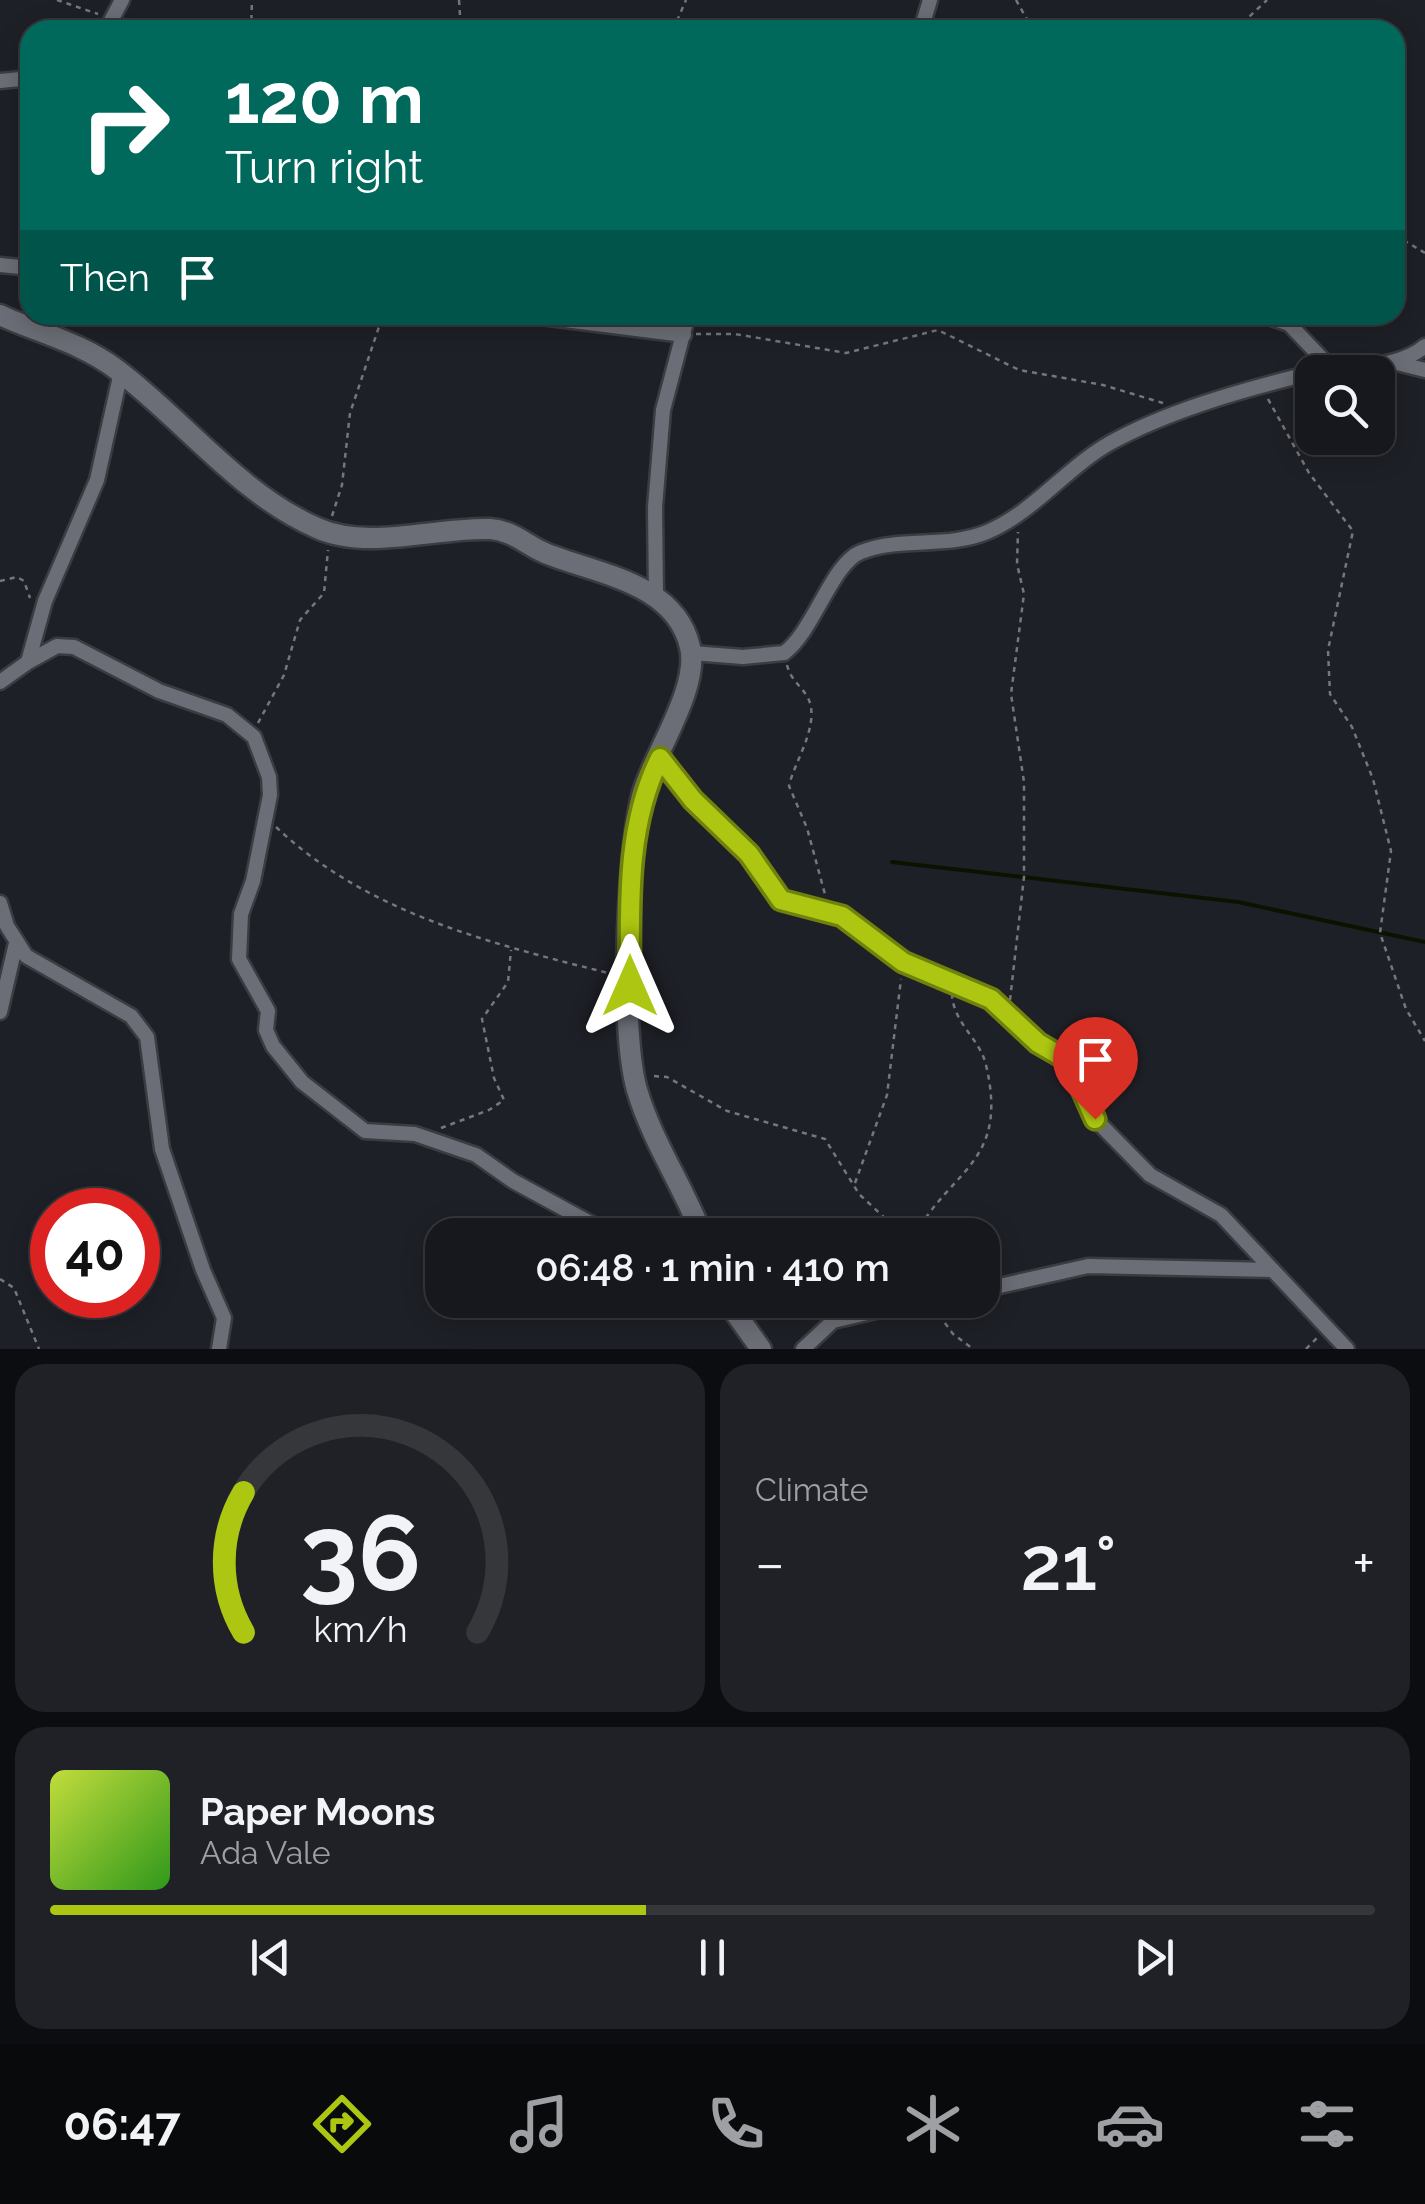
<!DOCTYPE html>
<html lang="en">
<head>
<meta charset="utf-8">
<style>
	:root { --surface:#16181d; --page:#1f2126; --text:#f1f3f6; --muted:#9ea0a4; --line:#35373b; --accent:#acc612 }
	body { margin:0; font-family:Raleway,sans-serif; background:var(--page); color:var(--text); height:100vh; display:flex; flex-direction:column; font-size:38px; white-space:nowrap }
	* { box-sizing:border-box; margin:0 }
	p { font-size:32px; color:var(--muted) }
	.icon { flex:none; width:55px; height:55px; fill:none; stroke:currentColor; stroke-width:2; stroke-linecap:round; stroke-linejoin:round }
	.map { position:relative; height:1349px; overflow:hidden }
	.details { display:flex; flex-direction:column; gap:15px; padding:15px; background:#0c0d10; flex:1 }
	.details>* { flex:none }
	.guide { position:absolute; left:20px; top:20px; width:1385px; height:305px; border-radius:30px; box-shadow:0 5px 25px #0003,0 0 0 2px var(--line); background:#00695c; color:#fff; overflow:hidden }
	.buttons { position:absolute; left:1295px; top:355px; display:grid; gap:20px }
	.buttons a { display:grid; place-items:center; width:100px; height:100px; border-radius:20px; background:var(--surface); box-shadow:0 5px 25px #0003,0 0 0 2px var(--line); font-size:50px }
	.speed { position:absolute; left:30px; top:1188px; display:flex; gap:20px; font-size:50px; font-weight:700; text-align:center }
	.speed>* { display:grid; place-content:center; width:130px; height:130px; border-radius:50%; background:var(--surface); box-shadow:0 5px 25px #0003,0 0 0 2px var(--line); line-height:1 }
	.speed .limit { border:15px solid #d22; background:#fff; color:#111 }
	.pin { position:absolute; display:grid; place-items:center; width:85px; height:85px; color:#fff; margin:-102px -42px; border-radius:50% 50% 50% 0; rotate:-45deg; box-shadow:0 0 10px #0007 }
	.pin .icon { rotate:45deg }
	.me { position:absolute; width:110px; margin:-55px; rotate:0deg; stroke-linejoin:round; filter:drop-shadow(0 0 8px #0008) }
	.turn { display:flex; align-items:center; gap:35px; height:210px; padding:0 40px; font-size:45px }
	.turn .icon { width:130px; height:130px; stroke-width:2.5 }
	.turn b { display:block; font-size:70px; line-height:85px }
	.then { display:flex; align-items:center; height:95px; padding:0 40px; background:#0003; gap:20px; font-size:38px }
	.big { font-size:75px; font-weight:600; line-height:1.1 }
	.details .card { flex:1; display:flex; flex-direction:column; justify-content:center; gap:15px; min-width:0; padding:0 35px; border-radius:30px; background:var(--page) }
	.details .dial { align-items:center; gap:0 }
	.dial svg { height:260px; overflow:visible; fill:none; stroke:var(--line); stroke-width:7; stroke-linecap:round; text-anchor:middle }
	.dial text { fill:var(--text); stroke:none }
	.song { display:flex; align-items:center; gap:30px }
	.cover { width:120px; height:120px; border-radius:15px; background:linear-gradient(135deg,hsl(70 70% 55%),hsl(110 70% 35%)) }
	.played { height:10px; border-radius:5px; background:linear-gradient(90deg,var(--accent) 45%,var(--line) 45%) }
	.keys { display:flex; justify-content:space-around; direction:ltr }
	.heat { display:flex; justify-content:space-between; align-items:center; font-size:55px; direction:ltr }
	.details .tiles { flex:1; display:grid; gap:15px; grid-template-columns:1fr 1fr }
	.card:last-child { grid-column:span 2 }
	.trip { position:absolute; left:425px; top:1218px; width:575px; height:100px; border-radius:30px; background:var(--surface); box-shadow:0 5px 25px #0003,0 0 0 2px var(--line); font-weight:600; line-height:100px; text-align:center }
	.tab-bar { display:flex; height:160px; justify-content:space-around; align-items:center; background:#090a0c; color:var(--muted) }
	.tab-bar .icon { width:70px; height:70px }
	.tab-bar .selected { color:var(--accent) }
	.tab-bar b { font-size:45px; color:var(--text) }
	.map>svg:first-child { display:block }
</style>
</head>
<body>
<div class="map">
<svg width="1425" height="1349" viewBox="0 0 1425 1349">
	<rect width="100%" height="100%" fill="#1e2027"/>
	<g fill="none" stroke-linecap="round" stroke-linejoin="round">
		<!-- stream -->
		<path stroke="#0d1200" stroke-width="4" d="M892,862L1238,902L1425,942"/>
		<defs>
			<path id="street" d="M106,30L122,0
				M921,30L930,0
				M0,81L30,78
				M0,265L30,268
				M525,315L684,335
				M1263,315L1289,324L1332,369
				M1397,363L1425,370
				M656,595L655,507L663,410L688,315
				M692,653L743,657L784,653C814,631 832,563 861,552C902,536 946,549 987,532C1034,512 1066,468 1110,443C1168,411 1239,391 1303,375C1340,365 1397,371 1425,346
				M28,662L57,646L74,647L159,691L227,715L254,737L269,777L270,795L253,881L241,914L239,959L268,1011L266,1030L273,1046L302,1082L365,1131L415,1134L476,1155L513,1181L612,1235
				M0,682L28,662L45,601L97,480L121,372
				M660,758L693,800L749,853L781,900L841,916L903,962L991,999L1038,1043L1060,1052L1069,1061L1095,1119L1150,1175L1221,1215L1347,1349
				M0,903L7,926L26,956L131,1016L147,1037L162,1149L203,1270L224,1318L219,1349
				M0,1012L16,943
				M982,1290L1088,1266L1273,1270
				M803,1349L833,1321L923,1300"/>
			<path id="secondary" d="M0,315C39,333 82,343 116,369C183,419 239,494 317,528C368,551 436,527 490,529C512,530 526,545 545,553C596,574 675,582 690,647C700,689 652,756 642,796C627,857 620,1031 637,1090C652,1141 683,1186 702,1235
				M726,1300L761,1349"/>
		</defs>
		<!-- street casing -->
		<use href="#street" stroke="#3a3c41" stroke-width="19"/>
		<!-- secondary casing -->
		<use href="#secondary" stroke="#3a3c41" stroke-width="25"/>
		<!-- path -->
		<path stroke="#75777d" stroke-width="2.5" stroke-dasharray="5 5" stroke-linecap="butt" d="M57,0L98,14
			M459,0L461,30
			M1016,0L1033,30
			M251,30L252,0
			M673,30L686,0
			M1235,30L1267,0
			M1395,235L1425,253
			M696,334H735L846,353L938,330L1019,370L1103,385L1163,403
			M1268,399L1309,473L1353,531L1328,650L1330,694L1352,727L1373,779L1391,851L1380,933L1406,1009L1425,1041
			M332,516L342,485L350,413L383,315
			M0,581L17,577L24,581L30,598
			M787,665C791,681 801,685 808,698C821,724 794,762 789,786L807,828L826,898
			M258,723L284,675L300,620L324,593L328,550
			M276,827C368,914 493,944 612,974
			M1010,1000L1024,877V782L1011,694L1024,594L1017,564L1018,532
			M654,1076L667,1077L727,1111L825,1139L859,1194L887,1220L891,1235
			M441,1128L489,1110L504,1100L494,1078L482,1019L508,982L511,950
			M855,1183L887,1095L901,979
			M915,1235C952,1168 1009,1163 986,1065C980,1039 955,1025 952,996
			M0,1279L14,1288L39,1349
			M933,1307L953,1334L973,1349
			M1306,1349L1318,1337"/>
		<!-- street -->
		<use href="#street" stroke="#6c6e77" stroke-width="14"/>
		<!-- secondary -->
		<use href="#secondary" stroke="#6c6e77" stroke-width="20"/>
	</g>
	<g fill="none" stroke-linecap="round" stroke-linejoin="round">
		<defs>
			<path id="route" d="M630,986C630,909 625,828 660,758L693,800L749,854L781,900L842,916L903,962L991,999L1038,1043L1069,1061L1095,1119"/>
		</defs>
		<!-- route casing -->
		<use href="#route" stroke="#70810c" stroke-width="25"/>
		<!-- route -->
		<use href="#route" stroke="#acc612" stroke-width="18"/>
	</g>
</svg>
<div class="buttons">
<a><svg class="icon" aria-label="search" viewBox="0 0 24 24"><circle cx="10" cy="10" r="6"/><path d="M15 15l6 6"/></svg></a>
</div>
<div class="speed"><div class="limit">40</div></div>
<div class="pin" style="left:1095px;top:1119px;background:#d93025"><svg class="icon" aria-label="arrive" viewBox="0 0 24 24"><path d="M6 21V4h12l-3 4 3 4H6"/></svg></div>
<svg class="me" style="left:630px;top:986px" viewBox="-20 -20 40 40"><path d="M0-17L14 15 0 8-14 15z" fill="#acc612" stroke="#fff" stroke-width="4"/></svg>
<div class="trip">06:48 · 1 min · 410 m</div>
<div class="guide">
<div class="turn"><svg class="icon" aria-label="right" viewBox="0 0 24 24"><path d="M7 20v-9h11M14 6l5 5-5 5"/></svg><div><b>120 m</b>Turn right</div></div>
<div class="then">Then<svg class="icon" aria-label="arrive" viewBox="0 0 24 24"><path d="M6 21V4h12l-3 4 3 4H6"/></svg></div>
</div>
</div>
<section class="details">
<div class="tiles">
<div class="card dial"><svg viewBox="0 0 100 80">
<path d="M14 69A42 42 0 1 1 86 69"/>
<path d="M14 69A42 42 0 0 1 14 26" stroke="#acc612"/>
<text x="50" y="56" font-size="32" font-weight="700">36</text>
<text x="50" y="72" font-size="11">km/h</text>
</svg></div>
<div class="card"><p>Climate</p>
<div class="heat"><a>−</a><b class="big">21°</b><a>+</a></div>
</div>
<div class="card">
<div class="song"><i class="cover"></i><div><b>Paper Moons</b><p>Ada Vale</p></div></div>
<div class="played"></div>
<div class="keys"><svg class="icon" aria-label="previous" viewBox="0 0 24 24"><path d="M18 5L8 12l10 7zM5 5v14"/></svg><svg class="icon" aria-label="pause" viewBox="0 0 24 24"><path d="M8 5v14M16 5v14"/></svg><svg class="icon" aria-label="next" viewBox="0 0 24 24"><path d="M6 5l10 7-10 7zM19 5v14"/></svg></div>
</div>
</div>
</section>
<nav class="tab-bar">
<b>06:47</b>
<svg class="icon selected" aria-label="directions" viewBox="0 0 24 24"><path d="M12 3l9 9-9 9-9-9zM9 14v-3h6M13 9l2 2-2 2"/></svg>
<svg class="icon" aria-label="music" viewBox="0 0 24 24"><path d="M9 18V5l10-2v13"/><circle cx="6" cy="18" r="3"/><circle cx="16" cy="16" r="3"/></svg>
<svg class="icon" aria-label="phone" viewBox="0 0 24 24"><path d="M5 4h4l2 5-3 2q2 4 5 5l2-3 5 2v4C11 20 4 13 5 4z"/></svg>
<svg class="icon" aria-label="climate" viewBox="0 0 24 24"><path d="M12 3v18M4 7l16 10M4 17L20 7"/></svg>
<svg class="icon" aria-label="car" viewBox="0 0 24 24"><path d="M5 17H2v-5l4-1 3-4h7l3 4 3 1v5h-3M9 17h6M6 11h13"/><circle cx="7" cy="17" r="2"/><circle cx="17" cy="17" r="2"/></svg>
<svg class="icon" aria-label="filters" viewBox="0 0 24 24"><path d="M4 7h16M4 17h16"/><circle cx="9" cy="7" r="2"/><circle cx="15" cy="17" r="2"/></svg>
</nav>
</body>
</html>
